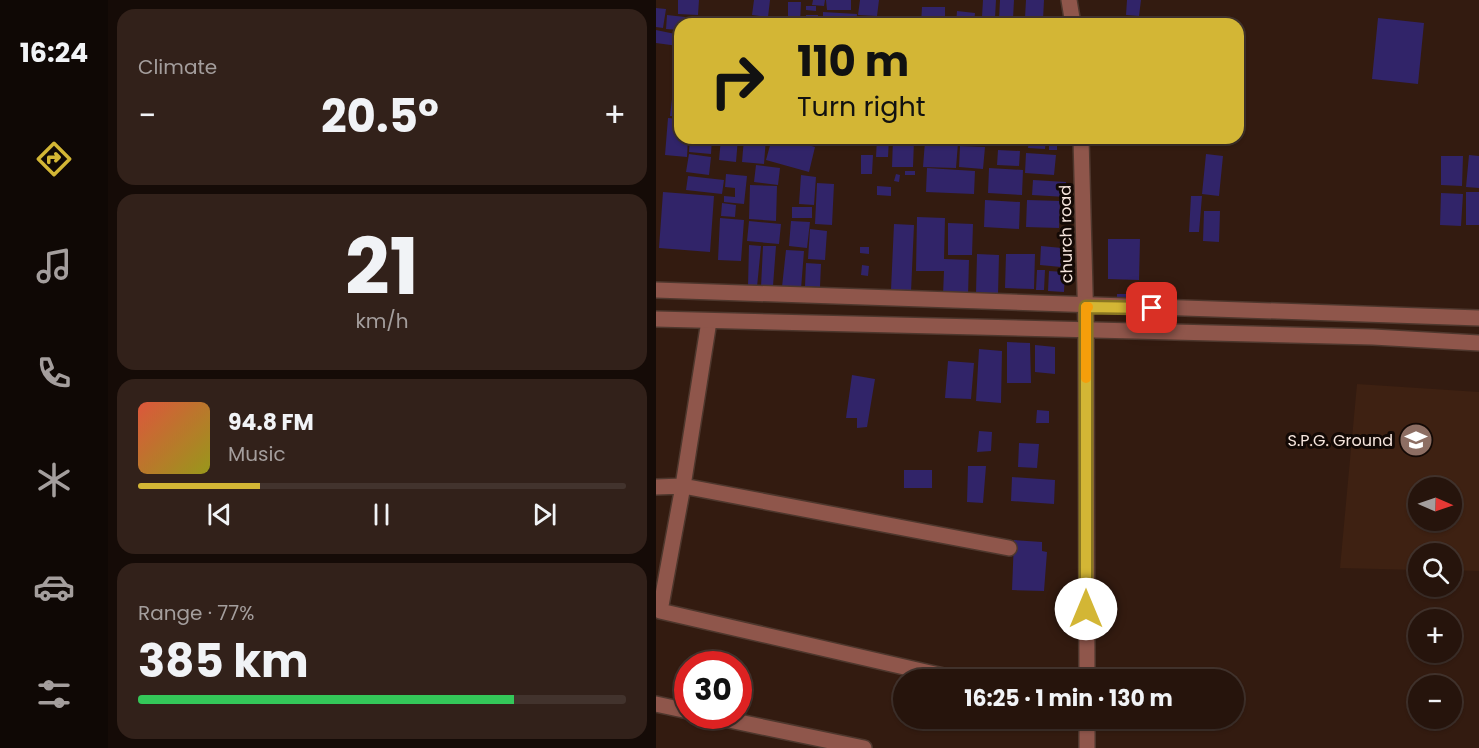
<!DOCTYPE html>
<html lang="en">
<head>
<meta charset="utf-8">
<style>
	:root { --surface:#26140c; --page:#32211a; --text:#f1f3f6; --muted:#a49e9d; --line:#42332d; --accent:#d3b635 }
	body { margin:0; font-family:Poppins,sans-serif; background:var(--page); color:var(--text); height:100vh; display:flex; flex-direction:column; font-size:22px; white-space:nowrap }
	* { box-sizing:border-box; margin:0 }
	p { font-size:20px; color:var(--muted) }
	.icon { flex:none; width:33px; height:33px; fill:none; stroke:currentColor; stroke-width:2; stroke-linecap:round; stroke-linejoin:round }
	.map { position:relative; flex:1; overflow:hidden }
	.drawer { display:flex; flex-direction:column; gap:9px; padding:9px; background:#150b07; width:548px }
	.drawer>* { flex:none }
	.banner { position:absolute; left:18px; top:18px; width:570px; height:126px; border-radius:18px; box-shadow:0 2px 4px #0004,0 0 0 2px var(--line); background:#d3b635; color:#111; overflow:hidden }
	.needle { width:39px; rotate:92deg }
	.controls { position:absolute; left:752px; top:477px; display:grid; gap:12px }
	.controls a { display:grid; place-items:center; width:54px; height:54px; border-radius:50%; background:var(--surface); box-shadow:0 2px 4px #0004,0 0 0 2px var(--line); font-size:30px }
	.speed { position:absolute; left:18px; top:651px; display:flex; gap:12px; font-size:30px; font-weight:700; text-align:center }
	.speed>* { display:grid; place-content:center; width:78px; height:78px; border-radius:50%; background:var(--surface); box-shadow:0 2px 4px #0004,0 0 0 2px var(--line); line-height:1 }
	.speed .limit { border:9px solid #d22; background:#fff; color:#111 }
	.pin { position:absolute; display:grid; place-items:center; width:51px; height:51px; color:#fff; margin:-26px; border-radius:12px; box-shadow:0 3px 9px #0006 }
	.me { position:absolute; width:66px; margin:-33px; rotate:0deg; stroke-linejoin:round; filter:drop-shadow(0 0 4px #0008) }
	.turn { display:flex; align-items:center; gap:21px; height:126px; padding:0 24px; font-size:27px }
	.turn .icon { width:78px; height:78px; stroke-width:2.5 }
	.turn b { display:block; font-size:42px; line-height:51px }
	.big { font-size:45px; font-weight:700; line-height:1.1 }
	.drawer .widget { flex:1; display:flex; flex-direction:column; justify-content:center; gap:9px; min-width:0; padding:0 21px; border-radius:18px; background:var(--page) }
	.drawer .dial { align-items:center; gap:0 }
	.dial b { font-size:78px; line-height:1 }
	.song { display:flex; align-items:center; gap:18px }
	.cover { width:72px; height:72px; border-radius:9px; background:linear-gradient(135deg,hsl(10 70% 55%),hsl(60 70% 35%)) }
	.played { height:6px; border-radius:3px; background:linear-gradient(90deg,var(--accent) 25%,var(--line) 25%) }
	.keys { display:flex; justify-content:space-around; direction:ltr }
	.heat { display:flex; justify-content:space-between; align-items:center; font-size:33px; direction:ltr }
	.charge { height:9px; border-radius:4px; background:linear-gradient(90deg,#34c759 77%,var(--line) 0) }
	.trip { position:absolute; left:237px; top:669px; width:351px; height:60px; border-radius:30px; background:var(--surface); box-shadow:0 2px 4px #0004,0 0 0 2px var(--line); font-weight:700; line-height:60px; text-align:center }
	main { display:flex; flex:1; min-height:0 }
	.dock { display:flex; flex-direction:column; width:108px; justify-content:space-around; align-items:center; background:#0f0805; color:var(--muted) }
	.dock .icon { width:42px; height:42px }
	.dock .active { color:var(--accent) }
	.dock b { font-size:27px; color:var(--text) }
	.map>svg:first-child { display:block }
</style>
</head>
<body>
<main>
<nav class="dock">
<b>16:24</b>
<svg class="icon active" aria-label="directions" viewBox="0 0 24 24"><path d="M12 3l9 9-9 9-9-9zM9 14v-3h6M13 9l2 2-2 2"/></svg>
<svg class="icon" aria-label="music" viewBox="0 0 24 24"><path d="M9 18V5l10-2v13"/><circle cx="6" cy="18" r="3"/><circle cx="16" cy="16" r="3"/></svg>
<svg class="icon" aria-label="phone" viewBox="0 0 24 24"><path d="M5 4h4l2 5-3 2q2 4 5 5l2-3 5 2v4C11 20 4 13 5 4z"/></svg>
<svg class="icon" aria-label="climate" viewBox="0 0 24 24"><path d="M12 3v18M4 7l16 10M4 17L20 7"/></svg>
<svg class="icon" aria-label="car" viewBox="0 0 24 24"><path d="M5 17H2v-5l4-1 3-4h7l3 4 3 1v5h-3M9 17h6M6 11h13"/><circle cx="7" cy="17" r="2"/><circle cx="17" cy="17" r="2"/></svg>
<svg class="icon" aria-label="filters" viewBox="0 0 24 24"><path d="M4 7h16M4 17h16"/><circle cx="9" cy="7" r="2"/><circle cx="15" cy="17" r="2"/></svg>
</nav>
<section class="drawer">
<div class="widget"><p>Climate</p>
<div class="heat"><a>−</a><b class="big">20.5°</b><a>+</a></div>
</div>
<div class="widget dial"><b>21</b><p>km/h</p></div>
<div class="widget">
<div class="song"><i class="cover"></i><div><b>94.8 FM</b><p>Music</p></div></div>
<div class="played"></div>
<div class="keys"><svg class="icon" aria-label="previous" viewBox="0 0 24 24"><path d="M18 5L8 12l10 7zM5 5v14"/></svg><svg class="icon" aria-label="pause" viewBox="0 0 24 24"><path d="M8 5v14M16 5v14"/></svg><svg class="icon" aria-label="next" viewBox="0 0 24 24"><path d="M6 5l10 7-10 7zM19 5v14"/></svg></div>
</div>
<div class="widget"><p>Range · 77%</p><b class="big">385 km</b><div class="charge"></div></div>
</section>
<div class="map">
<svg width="824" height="748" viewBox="0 0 824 748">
	<rect width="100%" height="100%" fill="#331b10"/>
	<!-- built -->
	<path fill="#3e2112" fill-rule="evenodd" d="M701,384L823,392V571L795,570V554H762V570L684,568ZM762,488H795V520H762Z"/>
	<!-- building -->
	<path fill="#312469" d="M22,0H43L42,15L22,14Z
		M98,0H114L112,17L96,15Z
		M157,0H169L168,6L156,5Z
		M170,0H195V10H171Z
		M204,0H223L221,16L202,15Z
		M327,0H340L339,18L326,17Z
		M344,0H358L357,19H343Z
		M370,0H388L387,20L369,18Z
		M471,0H485L483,16L470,15Z
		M132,2H145L144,24L132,23Z
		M150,6H160V11L150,10Z
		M266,7H289V24H265Z
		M0,8L10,9L7,28L0,27Z
		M301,11L319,13L318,24H300Z
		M167,12L201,14L200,24H167Z
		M11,15L29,17V24H24V30L10,29Z
		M150,15H162V24H150Z
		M722,18L768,23L762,84L716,79Z
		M204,19L239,22V24H204Z
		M0,30L24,35L22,46L0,43Z
		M20,65L24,66V117L14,116Z
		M12,118L24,119V138H32L31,157L9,155Z
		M34,138H56L55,154L33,152Z
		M65,138H82L80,162L63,160Z
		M88,138H110L108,164L86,162Z
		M116,138H129L159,147L153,172L110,160Z
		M199,138H217L216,143L199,142Z
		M221,138H233L232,157H220Z
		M306,138H325L324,143L305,141Z
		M345,138H369V146L345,144Z
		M373,138H390L389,149L372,148Z
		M393,138H401V150H393Z
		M237,139L258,140L257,167H236Z
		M269,141L302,143L300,168L267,167Z
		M304,146L329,147L327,169L303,167Z
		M342,150L364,151L363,166L341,165Z
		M370,153L400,155L398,175L369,173Z
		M33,154L55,157L53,175L30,172Z
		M550,154L567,156L563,196L546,194Z
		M205,155H217L216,174H205Z
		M813,155L824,156V188L810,187Z
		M785,156H807L806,186L785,185Z
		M100,165L124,168L122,185L98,182Z
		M271,168L319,171L318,194L270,192Z
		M333,168L367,170L366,195L332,193Z
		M249,171H259V175H249Z
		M70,174L91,176L88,204L68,202V196L79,197V188L69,187Z
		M240,174L244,175L243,182L238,181Z
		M145,175L160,177L158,205L143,204Z
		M32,176L68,180L66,194L30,190Z
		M377,180L410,182V197L376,195Z
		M161,183L178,184L176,225L159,224Z
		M94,185L121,186L120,221L93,219Z
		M221,186L235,187V196L221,195Z
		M7,192L58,196L54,252L3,248Z
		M810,192H824V225H810Z
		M785,193L807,194L805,226L784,225Z
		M535,196H546L543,232H533Z
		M329,200L364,202L363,229L328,227Z
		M371,200L404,201L403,228L370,227Z
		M66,203L80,205L79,217L65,216Z
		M136,207H156V218H136Z
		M548,211H564L563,242L547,241Z
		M261,217L289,218L288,259L313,260L312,296L287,295L288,271H260Z
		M64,218L88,220L85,261L62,260Z
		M93,221L125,224L123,244L91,241Z
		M135,221L154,222L151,248L133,246Z
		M292,223L317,224L316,255H292Z
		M238,224L258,225L255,292L235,290Z
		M154,229L171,231L169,260L152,259Z
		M452,239H484L483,280L452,279Z
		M93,245L105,246L101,287H92Z
		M107,246H120L117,286L105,287Z
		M385,246L406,248L405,267L384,265Z
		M204,247H213V254L204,253Z
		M130,250L148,251L145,289L126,287Z
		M321,254L343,255L342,294L320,293Z
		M350,254H379L378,289L349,288Z
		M150,263L165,264L164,287L149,286Z
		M206,265L213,266L212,276L205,275Z
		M381,270H389L388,290H380Z
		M393,271L409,272L408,292L392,291Z
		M461,294H479L478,303L461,302Z
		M351,342L374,343L375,383H351Z
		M379,345L399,347V374L379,372Z
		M323,349L346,351L345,403L320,401Z
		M292,361L318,363L315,399L289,398Z
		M196,375L219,379L211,427L201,428V418H190Z
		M381,410L393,411V423H380Z
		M323,431L336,432L335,451L321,452Z
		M363,443L383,444L381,468L362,467Z
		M312,466H330L327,503L311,502Z
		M248,470H276V488H248Z
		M356,477L399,480L398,504L355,501Z
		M358,540L386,542V551L391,552L388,591L356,590Z"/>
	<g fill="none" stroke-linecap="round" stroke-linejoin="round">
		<defs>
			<path id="minor" d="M413,0L417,24
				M425,138L430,329L431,680
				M53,321L27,486L4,611L305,680
				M0,487L27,486L353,548
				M0,704L32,711
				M54,716L208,748
				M431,718V748"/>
			<path id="tertiary" d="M0,290L824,318
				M0,319L717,337L824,343"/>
		</defs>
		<!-- minor casing -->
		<use href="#minor" stroke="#4e372d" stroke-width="18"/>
		<!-- tertiary casing -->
		<use href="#tertiary" stroke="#4e372d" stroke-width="18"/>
		<!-- minor -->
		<use href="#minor" stroke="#8f564b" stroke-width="15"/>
		<!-- tertiary -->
		<use href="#tertiary" stroke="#8f564b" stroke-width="15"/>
	</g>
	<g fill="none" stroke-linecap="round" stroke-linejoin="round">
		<defs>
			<path id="route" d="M430,609V307L496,308"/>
		</defs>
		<!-- route casing -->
		<use href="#route" stroke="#897622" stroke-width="15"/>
		<!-- route -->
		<use href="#route" stroke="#d3b635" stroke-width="10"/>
		<!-- slow -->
		<path stroke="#f59e0b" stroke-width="10" d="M430,378V307H432"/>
	</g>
	<!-- icons -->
	<defs>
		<symbol id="school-disc" viewBox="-11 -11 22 22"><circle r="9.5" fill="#8d6e63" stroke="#130905"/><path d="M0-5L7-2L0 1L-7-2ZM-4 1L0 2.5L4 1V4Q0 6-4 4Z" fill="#fff"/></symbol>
	</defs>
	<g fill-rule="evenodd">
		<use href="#school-disc" x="741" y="421" width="38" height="38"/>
	</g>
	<g text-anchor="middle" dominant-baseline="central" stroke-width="6" stroke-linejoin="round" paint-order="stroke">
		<!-- street labels -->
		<g font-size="16" fill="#f6e5dd" stroke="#130905">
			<text transform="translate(410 234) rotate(-91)">church road</text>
		</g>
		<!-- poi labels -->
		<g font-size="16" fill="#f6e5dd" stroke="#130905" text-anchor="end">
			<text x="737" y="440">S.P.G. Ground</text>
		</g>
	</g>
</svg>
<div class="controls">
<a><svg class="needle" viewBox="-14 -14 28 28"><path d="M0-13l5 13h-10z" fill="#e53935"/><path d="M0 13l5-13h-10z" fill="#a49e9d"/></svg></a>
<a><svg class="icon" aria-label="search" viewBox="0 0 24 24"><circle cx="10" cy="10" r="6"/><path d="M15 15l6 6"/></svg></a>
<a>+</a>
<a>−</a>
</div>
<div class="speed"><div class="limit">30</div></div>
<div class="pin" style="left:496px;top:308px;background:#d93025"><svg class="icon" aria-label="arrive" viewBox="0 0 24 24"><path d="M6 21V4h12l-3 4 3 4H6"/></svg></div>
<svg class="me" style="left:430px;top:609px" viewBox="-20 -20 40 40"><circle r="19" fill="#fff"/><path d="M0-13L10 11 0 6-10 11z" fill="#d3b635"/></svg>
<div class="trip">16:25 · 1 min · 130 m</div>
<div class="banner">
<div class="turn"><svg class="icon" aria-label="right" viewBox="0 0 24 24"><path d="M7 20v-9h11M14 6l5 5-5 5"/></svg><div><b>110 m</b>Turn right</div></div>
</div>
</div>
</main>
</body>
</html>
